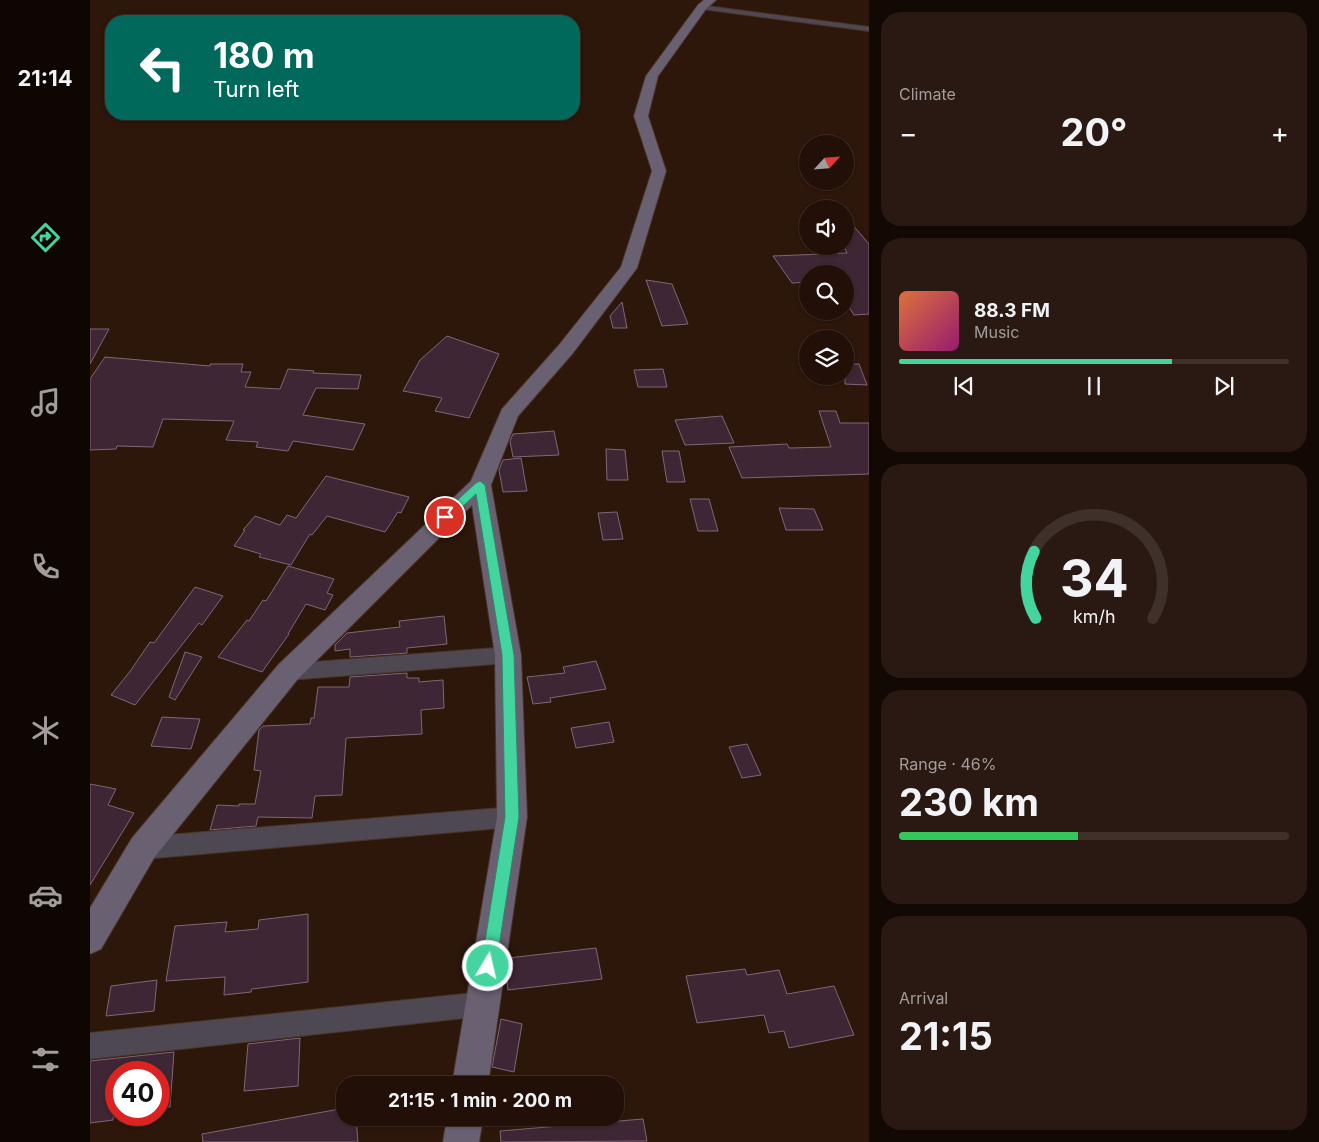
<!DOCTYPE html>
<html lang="en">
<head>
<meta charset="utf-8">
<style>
	:root { --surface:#221008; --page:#2a1912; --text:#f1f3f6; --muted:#a29d9c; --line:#3f3029; --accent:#44d49f }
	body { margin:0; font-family:Inter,sans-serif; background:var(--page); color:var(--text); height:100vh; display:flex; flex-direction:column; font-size:19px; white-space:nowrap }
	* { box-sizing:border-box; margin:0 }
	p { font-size:16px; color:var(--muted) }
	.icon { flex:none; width:28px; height:28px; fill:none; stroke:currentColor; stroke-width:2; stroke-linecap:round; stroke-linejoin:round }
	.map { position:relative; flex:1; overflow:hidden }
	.side { display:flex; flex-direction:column; gap:12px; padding:12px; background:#130904; width:450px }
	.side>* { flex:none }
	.banner { position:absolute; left:15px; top:15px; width:475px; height:105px; border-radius:20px; box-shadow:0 1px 4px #0004,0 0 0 1px var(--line); background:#00695c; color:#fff; overflow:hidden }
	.needle { width:32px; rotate:64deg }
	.fabs { position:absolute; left:709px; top:135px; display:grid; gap:10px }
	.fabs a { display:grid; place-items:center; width:55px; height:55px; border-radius:50%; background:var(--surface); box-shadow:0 1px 4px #0004,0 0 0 1px var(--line); font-size:25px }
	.speed { position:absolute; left:15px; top:1061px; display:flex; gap:10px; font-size:25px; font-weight:700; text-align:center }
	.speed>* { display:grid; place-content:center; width:65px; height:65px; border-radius:50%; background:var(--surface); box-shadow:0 1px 4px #0004,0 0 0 1px var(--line); line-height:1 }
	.speed .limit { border:8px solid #d22; background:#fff; color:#111 }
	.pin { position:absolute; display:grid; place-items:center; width:42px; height:42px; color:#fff; margin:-21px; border:2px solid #fff; border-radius:50%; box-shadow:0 1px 5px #0007 }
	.me { position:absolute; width:55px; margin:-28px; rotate:9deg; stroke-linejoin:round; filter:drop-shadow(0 0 4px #0008) }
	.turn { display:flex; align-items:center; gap:18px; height:105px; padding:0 25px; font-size:22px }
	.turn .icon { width:65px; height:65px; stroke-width:2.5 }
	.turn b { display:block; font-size:35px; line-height:42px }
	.big { font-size:38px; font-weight:700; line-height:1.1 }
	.side .tile { flex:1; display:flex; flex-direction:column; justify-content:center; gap:8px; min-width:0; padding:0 18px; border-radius:20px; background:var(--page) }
	.side .dial { align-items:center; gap:0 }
	.dial svg { height:130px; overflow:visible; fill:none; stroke:var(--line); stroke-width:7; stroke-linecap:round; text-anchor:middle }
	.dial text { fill:var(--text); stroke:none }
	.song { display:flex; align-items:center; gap:15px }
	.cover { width:60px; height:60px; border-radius:8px; background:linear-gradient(135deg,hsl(20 70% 55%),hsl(320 70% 35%)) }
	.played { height:5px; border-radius:2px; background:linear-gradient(90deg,var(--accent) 70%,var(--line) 70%) }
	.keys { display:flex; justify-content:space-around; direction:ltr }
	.heat { display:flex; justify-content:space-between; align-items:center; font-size:28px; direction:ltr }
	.charge { height:8px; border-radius:4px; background:linear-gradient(90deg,#34c759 46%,var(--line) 0) }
	.trip { position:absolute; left:246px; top:1076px; width:288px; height:50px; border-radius:20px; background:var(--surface); box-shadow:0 1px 4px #0004,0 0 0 1px var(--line); font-weight:700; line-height:50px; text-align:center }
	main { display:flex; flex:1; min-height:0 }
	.tabs { display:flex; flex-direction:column; width:90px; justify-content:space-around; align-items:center; background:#0e0603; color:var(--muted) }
	.tabs .icon { width:35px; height:35px }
	.tabs .on { color:var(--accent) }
	.tabs b { font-size:22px; color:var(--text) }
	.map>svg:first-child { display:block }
</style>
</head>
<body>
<main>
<nav class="tabs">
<b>21:14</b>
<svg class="icon on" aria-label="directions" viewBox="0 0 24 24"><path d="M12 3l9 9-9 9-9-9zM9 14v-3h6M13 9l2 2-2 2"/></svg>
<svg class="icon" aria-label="music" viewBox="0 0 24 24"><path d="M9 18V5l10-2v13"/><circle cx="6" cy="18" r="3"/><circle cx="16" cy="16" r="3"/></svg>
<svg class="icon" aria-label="phone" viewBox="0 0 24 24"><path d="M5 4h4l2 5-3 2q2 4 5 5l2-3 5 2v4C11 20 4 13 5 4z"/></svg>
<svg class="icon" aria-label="climate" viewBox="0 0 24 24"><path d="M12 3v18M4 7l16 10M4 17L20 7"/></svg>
<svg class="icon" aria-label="car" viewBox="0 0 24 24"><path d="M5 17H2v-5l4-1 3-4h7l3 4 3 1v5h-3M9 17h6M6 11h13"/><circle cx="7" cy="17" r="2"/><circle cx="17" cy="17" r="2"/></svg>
<svg class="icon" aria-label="filters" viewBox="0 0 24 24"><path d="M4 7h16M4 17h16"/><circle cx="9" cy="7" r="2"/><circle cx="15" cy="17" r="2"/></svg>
</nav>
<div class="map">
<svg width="779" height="1142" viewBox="0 0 779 1142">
	<rect width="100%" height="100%" fill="#2d160a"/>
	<!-- building -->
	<path fill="#3e2635" stroke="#816677" d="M755,216L779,244V314L764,315L755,301V274H718V282L702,283L683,256L757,253L755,249Z
		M556,280L582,284L598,324L572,326Z
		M532,302L537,328H523L520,316Z
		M0,329H19L0,364Z
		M357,336L409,354L379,418L345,411L352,398L313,391L330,360Z
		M15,357L120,366V364H153L151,372H161L155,387L190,389L198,369L224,371L223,373L271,375L268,389L226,388L213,415L275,424L263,450L203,441L198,451L166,447L168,442L136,440L144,421L73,419L63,447L27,446L26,449L0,450V379Z
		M755,364H769L777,385L755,384Z
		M573,369L577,387H548L544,370Z
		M729,411H746L750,423H779V474L652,478L639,447L697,444L699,448L741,447Z
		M632,416L644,443L595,445L585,420Z
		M464,431L469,455L423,457L420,441L423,434Z
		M516,449L535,450L538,480H517Z
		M572,451H589L595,482H577Z
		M431,458L437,491L413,492L409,470L413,460Z
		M236,476L319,497L311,513L308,512L295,532L237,516L222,535L220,534L201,565L169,557L171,554L144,546L155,530H153L165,516L190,525L197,515L206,518Z
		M600,499H619L628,531H608Z
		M689,508L724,509L733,530H696Z
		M527,512L533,539L513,540L508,513Z
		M198,566L244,579L237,593L243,595L235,610L216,604L198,634H199L172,672L128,657L157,620L159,621L173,600L176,601Z
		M105,587L133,596L112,625L109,623L45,705L21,695L41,670L60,642L64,643Z
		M354,616L357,644L317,648V653L260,657V649L245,651V645L257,633L310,627L309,621Z
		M95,652L112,657L85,700L79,697Z
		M506,661L516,689L460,698L461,702L443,704L437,677L475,673L473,667Z
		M317,673V678H329V682L353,680L354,708L331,710L332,734L256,738L252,795L225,796L222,818L168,817L166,826L120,830L127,805L149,806V804H165L171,771L164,770L169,730L173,726L220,724L221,718H224L228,687H259L260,677Z
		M72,717L110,719L101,749L61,746Z
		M519,722L524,742L486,748L481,728Z
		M657,744L671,775L652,778L639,747Z
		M0,784L26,789L18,805L44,813L0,885Z
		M218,914V982L162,989L161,992L134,995L135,977L76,981L85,926L137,922L135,932L168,929L169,920Z
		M506,948L512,979L418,990L416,973L418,958Z
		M655,969L657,975L689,970L697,994L744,986L764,1035L699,1048L694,1031L679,1033L674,1015L607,1023L596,976Z
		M67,980L64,1011L16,1016L21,986Z
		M411,1019L432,1024L424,1072L402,1067Z
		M210,1038L208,1086L154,1091L158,1044Z
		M84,1052L80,1107L69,1106V1072H26L23,1120L0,1123V1061Z
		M255,1108V1118H266L268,1142H113L112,1134Z
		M553,1119L557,1141L411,1142L410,1131Z"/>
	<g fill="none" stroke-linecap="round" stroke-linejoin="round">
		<defs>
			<path id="street" d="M609,5L779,27V31L612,9L608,7Z
				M418,647L425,649L427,655L425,661L418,663L198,680L191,678L188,672L191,666L198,664Z
				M422,807L430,810L433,817L430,824L422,827L53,859L45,856L42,848L45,840L53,837Z
				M393,992L402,995L405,1004L402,1013L393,1016L0,1059V1033Z"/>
			<path id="secondary" d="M614,0H626L616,9L568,76L558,116L576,171L547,268L483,353L428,416L401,485L431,655L437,817L398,1085H362L407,817L405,655L382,505L207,680L64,858L11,949L0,954V908L42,838L189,664L381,481L412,409L469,345L531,267L562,171L544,116L556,76L608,5Z
				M357,1118H393L389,1142H353Z"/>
		</defs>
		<!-- street casing -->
		<use href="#street" stroke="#4a3428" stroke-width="2"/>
		<!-- secondary casing -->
		<use href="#secondary" stroke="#4a3428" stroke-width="2"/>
		<!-- street -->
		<use href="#street" fill="#4d4852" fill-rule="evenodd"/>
		<!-- secondary -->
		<use href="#secondary" fill="#696071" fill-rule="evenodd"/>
	</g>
	<!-- route -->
	<path fill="#44d49f" stroke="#2c8a67" d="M390,481L395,485L424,655L429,817L406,966L404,972L398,974L393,972L391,966L415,817L412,655L386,494L358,520H351L349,517L386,483Z"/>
</svg>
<div class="fabs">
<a><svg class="needle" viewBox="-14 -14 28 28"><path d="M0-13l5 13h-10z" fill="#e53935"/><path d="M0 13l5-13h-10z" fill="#a29d9c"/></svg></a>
<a><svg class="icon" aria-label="sound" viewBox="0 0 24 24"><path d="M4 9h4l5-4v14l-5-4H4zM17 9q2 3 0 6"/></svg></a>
<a><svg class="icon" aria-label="search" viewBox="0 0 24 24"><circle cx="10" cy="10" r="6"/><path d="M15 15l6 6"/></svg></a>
<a><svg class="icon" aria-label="layers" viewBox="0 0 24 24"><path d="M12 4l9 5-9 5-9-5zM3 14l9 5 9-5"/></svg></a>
</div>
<div class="speed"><div class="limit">40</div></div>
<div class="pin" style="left:355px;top:517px;background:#d93025"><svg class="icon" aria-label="arrive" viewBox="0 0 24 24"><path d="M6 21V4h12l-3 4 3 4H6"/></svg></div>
<svg class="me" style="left:398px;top:966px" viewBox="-20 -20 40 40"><circle r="17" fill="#44d49f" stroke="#fff" stroke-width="3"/><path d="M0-11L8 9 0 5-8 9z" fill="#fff"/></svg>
<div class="trip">21:15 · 1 min · 200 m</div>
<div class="banner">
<div class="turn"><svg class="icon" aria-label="left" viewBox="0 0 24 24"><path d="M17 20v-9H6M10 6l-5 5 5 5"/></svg><div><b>180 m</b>Turn left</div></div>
</div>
</div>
<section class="side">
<div class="tile"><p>Climate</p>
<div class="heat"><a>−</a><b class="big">20°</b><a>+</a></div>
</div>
<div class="tile">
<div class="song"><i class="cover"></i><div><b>88.3 FM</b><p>Music</p></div></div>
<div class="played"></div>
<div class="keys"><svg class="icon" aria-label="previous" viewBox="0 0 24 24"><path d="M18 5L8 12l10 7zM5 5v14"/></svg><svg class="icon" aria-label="pause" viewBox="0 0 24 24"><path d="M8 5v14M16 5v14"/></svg><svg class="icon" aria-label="next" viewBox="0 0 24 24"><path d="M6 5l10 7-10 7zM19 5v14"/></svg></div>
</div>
<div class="tile dial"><svg viewBox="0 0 100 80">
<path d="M14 69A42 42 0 1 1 86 69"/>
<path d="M14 69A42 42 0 0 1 13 28" stroke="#44d49f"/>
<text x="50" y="56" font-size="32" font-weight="700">34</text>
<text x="50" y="72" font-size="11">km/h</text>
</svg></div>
<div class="tile"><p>Range · 46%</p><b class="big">230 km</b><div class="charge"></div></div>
<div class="tile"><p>Arrival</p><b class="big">21:15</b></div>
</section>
</main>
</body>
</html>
